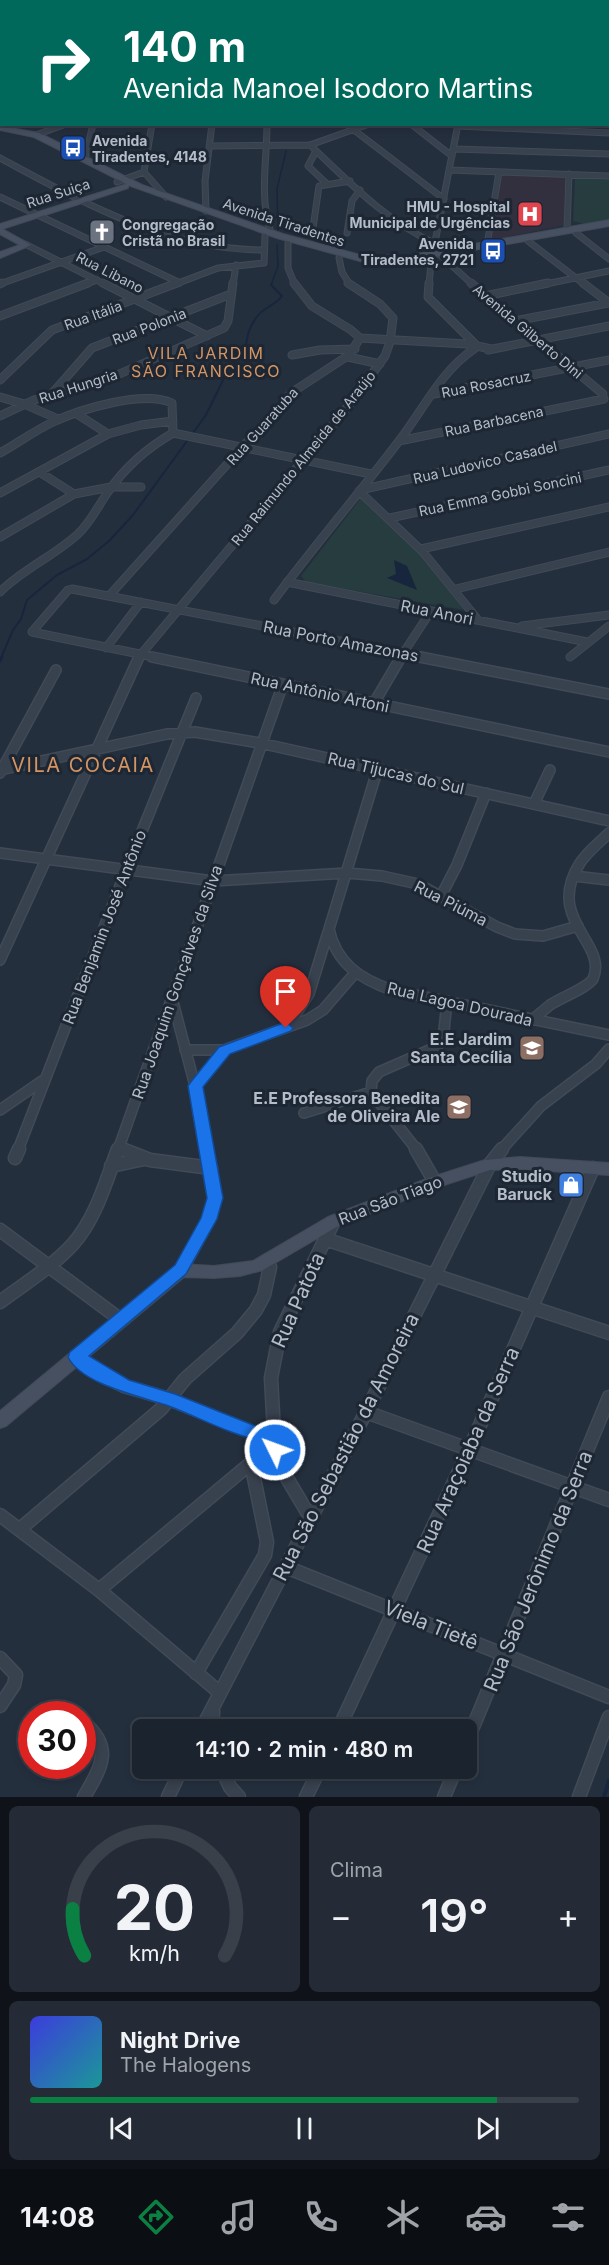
<!DOCTYPE html>
<html lang="pt">
<head>
<meta charset="utf-8">
<style>
	:root { --surface:#1b232e; --page:#242b36; --text:#f1f3f6; --muted:#a0a4aa; --line:#39404a; --accent:#0b8043 }
	body { margin:0; font-family:Inter,sans-serif; background:var(--page); color:var(--text); height:100vh; display:flex; flex-direction:column; font-size:22px; white-space:nowrap }
	* { box-sizing:border-box; margin:0 }
	p { font-size:20px; color:var(--muted) }
	.icon { flex:none; width:33px; height:33px; fill:none; stroke:currentColor; stroke-width:2; stroke-linecap:round; stroke-linejoin:round }
	.map { position:relative; height:1797px; overflow:hidden }
	.sheet { display:flex; flex-direction:column; gap:9px; padding:9px; background:#0f1319; flex:1 }
	.sheet>* { flex:none }
	.hud { position:absolute; left:0px; top:0px; width:609px; height:126px; box-shadow:0 3px 9px #0003,0 0 0 2px var(--line); background:#00695c; color:#fff; overflow:hidden }
	.speed { position:absolute; left:18px; top:1701px; display:flex; gap:12px; font-size:30px; font-weight:700; text-align:center }
	.speed>* { display:grid; place-content:center; width:78px; height:78px; border-radius:50%; background:var(--surface); box-shadow:0 3px 9px #0003,0 0 0 2px var(--line); line-height:1 }
	.speed .limit { border:9px solid #d22; background:#fff; color:#111 }
	.pin { position:absolute; display:grid; place-items:center; width:51px; height:51px; color:#fff; margin:-62px -26px; border-radius:50% 50% 50% 0; rotate:-45deg; box-shadow:0 0 6px #0007 }
	.pin .icon { rotate:45deg }
	.me { position:absolute; width:66px; margin:-33px; rotate:312deg; stroke-linejoin:round; filter:drop-shadow(0 0 4px #0008) }
	.turn { display:flex; align-items:center; gap:21px; height:126px; padding:0 24px; font-size:27px }
	.turn .icon { width:78px; height:78px; stroke-width:2.5 }
	.turn b { display:block; font-size:42px; line-height:51px }
	.big { font-size:45px; font-weight:600; line-height:1.1 }
	.sheet .tile { flex:1; display:flex; flex-direction:column; justify-content:center; gap:9px; min-width:0; padding:0 21px; border-radius:9px; background:var(--page) }
	.sheet .dial { align-items:center; gap:0 }
	.dial svg { height:156px; overflow:visible; fill:none; stroke:var(--line); stroke-width:7; stroke-linecap:round; text-anchor:middle }
	.dial text { fill:var(--text); stroke:none }
	.song { display:flex; align-items:center; gap:18px }
	.cover { width:72px; height:72px; border-radius:9px; background:linear-gradient(135deg,hsl(240 70% 55%),hsl(180 70% 35%)) }
	.played { height:6px; border-radius:3px; background:linear-gradient(90deg,var(--accent) 85%,var(--line) 85%) }
	.keys { display:flex; justify-content:space-around; direction:ltr }
	.heat { display:flex; justify-content:space-between; align-items:center; font-size:33px; direction:ltr }
	.sheet .tiles { flex:1; display:grid; gap:9px; grid-template-columns:1fr 1fr }
	.tile:last-child { grid-column:span 2 }
	.trip { position:absolute; left:132px; top:1719px; width:345px; height:60px; border-radius:9px; background:var(--surface); box-shadow:0 3px 9px #0003,0 0 0 2px var(--line); font-weight:600; line-height:60px; text-align:center }
	.tab-bar { display:flex; height:96px; justify-content:space-around; align-items:center; background:#0b0e12; color:var(--muted) }
	.tab-bar .icon { width:42px; height:42px }
	.tab-bar .current { color:var(--accent) }
	.tab-bar b { font-size:27px; color:var(--text) }
	.map>svg:first-child { display:block }
</style>
</head>
<body>
<div class="map">
<svg width="609" height="1797" viewBox="0 0 609 1797">
	<rect width="100%" height="100%" fill="#242f3e"/>
	<!-- medical -->
	<path fill="#32303f" d="M502,172L566,175L565,225L491,240Z"/>
	<!-- green -->
	<path fill="#263c3f" d="M575,177L609,178V219L584,224L573,221Z
		M361,498L421,555L464,610L306,582L301,576Z"/>
	<!-- water -->
	<path fill="#17263c" d="M394,560L407,566L417,590L387,578L396,574Z"/>
	<g fill="none" stroke-linecap="round" stroke-linejoin="round">
		<!-- stream-far3 -->
		<path stroke="#17263c" stroke-width="1.5" d="M278,230L277,189L286,151
			M271,285L278,266L277,245"/>
		<!-- stream-far2 -->
		<path stroke="#17263c" stroke-width="2" d="M1,658L13,630L21,619L27,600L57,575L87,559L109,541L133,515L206,415L229,368L246,349C246,334 253,316 267,308C274,303 277,303 282,296L271,285L272,283"/>
		<!-- stream-far1 -->
		<path stroke="#17263c" stroke-width="3" d="M0,661L2,657"/>
		<!-- stream -->
		<path stroke="#17263c" stroke-width="4" d="M604,1797L609,1781"/>
		<!-- river -->
		<path fill="#17263c" fill-rule="evenodd" d="M431,0H441L430,2Z"/>
		<defs>
			<path id="street-far3" d="M147,0L151,2
				M286,0L289,2
				M327,0L333,2
				M365,0L371,2
				M585,0L609,1
				M39,2L42,0
				M86,2L89,0
				M135,2L138,0
				M312,2L317,0
				M507,2L509,0
				M152,124L144,172L166,197
				M267,124C267,161 259,197 271,233
				M411,124L452,156
				M457,126L609,133
				M354,130L444,199
				M36,135L66,124
				M310,145C349,182 387,222 436,244
				M211,146L310,145L369,124
				M453,149L609,154
				M316,151L308,166L326,183
				M0,158C84,203 166,250 264,250
				M85,159L93,124
				M449,170L609,176
				M117,182L144,172
				M0,197L180,283
				M206,211L205,181L212,124
				M313,228L319,186L350,181
				M567,230L569,174
				M347,233L352,201L360,190
				M576,233L609,259
				M528,241L585,285
				M288,243V268L295,285
				M27,245L106,285
				M487,245L499,172
				M435,250L473,285
				M339,258L342,272L350,285
				M0,284L104,247
				M84,285L97,280
				M173,285L218,268L264,263L265,236
				M233,285L236,265
				M429,285L431,263L458,124
				M541,285L609,271"/>
			<path id="street-far2" d="M103,283L207,336
				M294,283L312,306L351,330L360,338
				M429,283L428,297L477,346L491,349
				M471,283L603,394
				M583,283L609,303
				M0,284L2,283
				M485,296L548,283
				M0,316L88,283
				M515,321L608,303
				M360,338L467,344
				M488,350L609,326
				M292,355L320,350L355,349
				M348,357L380,364
				M0,380L52,330L177,283
				M434,394L609,360
				M50,396L92,348L231,294
				M0,397L24,404L58,419
				M77,414L108,434
				M0,416L34,400L108,379L224,328L228,321L233,283
				M173,433L371,474
				M399,441L604,399
				M0,453C18,443 34,431 53,422C81,409 143,390 172,403L173,433
				M41,473L74,494
				M360,490L609,434
				M359,491L423,552L478,620
				M0,493L108,434L141,425L173,421
				M390,518L609,470
				M0,537L74,494L111,487H141
				M421,549L609,507
				M287,582L587,642
				M456,589L609,552
				M0,592C23,569 54,556 78,534C91,522 98,506 108,492C125,467 147,448 173,433
				M109,596L291,393L349,355L360,338
				M274,600C314,546 358,495 399,441C423,410 441,371 474,349L471,347
				M522,626L609,615
				M106,648L141,602
				M570,657L609,626
				M138,658L351,403L385,356L390,342L393,318L380,304L348,283
				M159,658L32,632L68,590L72,589L427,658
				M400,658L431,611"/>
			<path id="street-far1" d="M152,657L609,752
				M420,657L609,694
				M374,703L401,657
				M378,768L329,929C336,963 360,979 392,990L609,1035
				M0,770L167,734L195,732L260,743L609,821
				M0,773L56,670
				M534,804L550,770
				M0,853L213,881L347,873L382,876L418,884L497,927L515,934L543,936L578,926
				M574,876L609,880
				M441,896L457,865L486,793
				M0,960L139,657
				M172,998L195,1086L206,1150
				M532,1020C538,1015 544,1010 550,1005C560,998 587,988 593,979C609,943 544,920 580,863C588,851 599,843 609,833
				M288,1026L309,994L328,932
				M185,1050H224L307,1020L323,1010L355,973
				M195,1086L224,1050
				M0,1110L42,1081
				M304,1113L371,1092
				M119,1147L124,1150
				M18,1150L127,868L196,698
				M118,1150L283,684
				M417,1150L371,1092L372,1081L379,1072L436,1047L443,1040L447,1001
				M501,1150L541,1106L596,1064L609,1049"/>
			<path id="street" d="M122,1149L150,1160L211,1168
				M416,1149L435,1182
				M15,1158L19,1149
				M111,1166L144,1159
				M0,1230L121,1320
				M325,1239L609,1333
				M181,1270L209,1219L215,1198L206,1149
				M0,1302C24,1284 52,1267 73,1244C96,1218 106,1181 118,1149
				M76,1357L101,1375L124,1386L169,1399L251,1432L273,1437
				M366,1412L609,1500
				M0,1515L99,1590L219,1692
				M310,1517L284,1473L275,1450L271,1378L280,1332L333,1223
				M20,1529L161,1409L185,1379L237,1333L256,1310L264,1295L270,1267L266,1261
				M286,1567L609,1697
				M99,1590L251,1463L275,1450
				M0,1658L16,1675L14,1685L0,1706
				M196,1673L265,1555L267,1542L251,1463
				M82,1721C114,1747 102,1766 84,1797
				M201,1730L366,1412L490,1164L502,1149
				M212,1730L213,1711
				M338,1730L469,1450L593,1168
				M466,1744L609,1397
				M221,1768L230,1787L239,1797
				M168,1797L182,1768
				M306,1797L320,1768
				M444,1797L456,1768
				M579,1797L609,1717"/>
			<path id="secondary" d="M240,0H250L238,2Z
				M0,88H2L0,93Z
				M0,126L39,133L142,185L283,234L360,255L406,256L609,220V226L406,262L360,261L277,238L128,185V188L2,229L31,245L0,258V252L20,245L0,234V224L127,184L34,137L0,130Z
				M520,1157L609,1163V1175L520,1169L490,1170L441,1186L340,1225L263,1270L240,1276L214,1278L184,1277L6,1426L0,1428V1411L175,1266L181,1264L214,1266L253,1261L328,1217L429,1178L485,1160Z"/>
		</defs>
		<!-- street-far3 casing -->
		<use href="#street-far3" stroke="#414a57" stroke-width="7"/>
		<!-- street-far2 casing -->
		<use href="#street-far2" stroke="#414a57" stroke-width="9"/>
		<!-- street-far1 casing -->
		<use href="#street-far1" stroke="#414a57" stroke-width="12"/>
		<!-- street casing -->
		<use href="#street" stroke="#414a57" stroke-width="15"/>
		<!-- secondary casing -->
		<use href="#secondary" stroke="#414a57" stroke-width="2"/>
		<!-- street-far3 -->
		<use href="#street-far3" stroke="#38414e" stroke-width="5"/>
		<!-- street-far2 -->
		<use href="#street-far2" stroke="#38414e" stroke-width="7"/>
		<!-- street-far1 -->
		<use href="#street-far1" stroke="#38414e" stroke-width="9"/>
		<!-- street -->
		<use href="#street" stroke="#38414e" stroke-width="12"/>
		<!-- secondary -->
		<use href="#secondary" fill="#465061" fill-rule="evenodd"/>
	</g>
	<!-- route -->
	<path fill="#1a73e8" stroke="#114b97" stroke-width="1.5" d="M286,1022L293,1028L291,1031L230,1054L203,1087L223,1198L217,1219L186,1274L89,1356L129,1380L175,1394L253,1425L279,1431L284,1450L281,1455L275,1457L268,1455L265,1442C230,1435 199,1417 166,1405C139,1396 81,1384 68,1357L70,1352L175,1265L201,1218L207,1198L188,1086L190,1083L219,1047Z"/>
	<!-- icons -->
	<defs>
		<symbol id="bus-square" viewBox="-11 -11 22 22"><rect x="-9" y="-9" width="18" height="18" rx="4" fill="#1a4fb4" stroke="#1d2633"/><path d="M-5-6H5V4H4V6H2V4H-2V6H-4V4H-5ZM-3.5-4V0h7V-4ZM-3.5 1.2v1.5H-2V1.2ZM2 1.2v1.5H3.5V1.2Z" fill="#fff"/></symbol>
		<symbol id="hospital-square" viewBox="-11 -11 22 22"><rect x="-9" y="-9" width="18" height="18" rx="4" fill="#e0444e" stroke="#1d2633"/><path d="M-5-5h3v3.5h4V-5h3V5h-3V1.5h-4V5h-3Z" fill="#fff"/></symbol>
		<symbol id="church-square" viewBox="-11 -11 22 22"><rect x="-9" y="-9" width="18" height="18" rx="4" fill="#6b7280" stroke="#1d2633"/><path d="M-1.2-6h2.4v3.5h3.3v2.4h-3.3V6h-2.4V-.1h-3.3v-2.4h3.3Z" fill="#fff"/></symbol>
		<symbol id="school-square" viewBox="-11 -11 22 22"><rect x="-9" y="-9" width="18" height="18" rx="4" fill="#8d6e63" stroke="#1d2633"/><path d="M0-5L7-2L0 1L-7-2ZM-4 1L0 2.5L4 1V4Q0 6-4 4Z" fill="#fff"/></symbol>
		<symbol id="shop-square" viewBox="-11 -11 22 22"><rect x="-9" y="-9" width="18" height="18" rx="4" fill="#3f7fe0" stroke="#1d2633"/><path d="M-5-2.5h2.3a2.7 3.5 0 0 1 5.4 0H5L5.5 6h-11ZM-1.5-2.5h3a1.5 2.3 0 0 0-3 0Z" fill="#fff"/></symbol>
	</defs>
	<g fill-rule="evenodd">
		<use href="#bus-square" x="58" y="133" width="30" height="30"/>
		<use href="#hospital-square" x="515" y="199" width="30" height="30"/>
		<use href="#church-square" x="87" y="217" width="30" height="30"/>
		<use href="#bus-square" x="478" y="236" width="30" height="30"/>
		<use href="#school-square" x="517" y="1033" width="30" height="30"/>
		<use href="#school-square" x="444" y="1092" width="30" height="30"/>
		<use href="#shop-square" x="556" y="1170" width="30" height="30"/>
	</g>
	<g text-anchor="middle" dominant-baseline="central" stroke-width="6" stroke-linejoin="round" paint-order="stroke">
		<!-- far-poi labels -->
		<g font-size="14" font-weight="bold" fill="#b4bcc9" stroke="#1d2633" text-anchor="start">
			<text x="92" y="140">Avenida<tspan x="92" dy="16">Tiradentes, 4148</tspan></text>
			<text x="510" y="206" text-anchor="end">HMU - Hospital<tspan x="510" dy="16">Municipal de Urgências</tspan></text>
			<text x="122" y="224">Congregação<tspan x="122" dy="16">Cristã no Brasil</tspan></text>
			<text x="474" y="243" text-anchor="end">Avenida<tspan x="474" dy="16">Tiradentes, 2721</tspan></text>
		</g>
		<!-- far-street labels -->
		<g font-size="14" fill="#b4bcc9" stroke="#1d2633">
			<text transform="translate(58 193) rotate(-18)">Rua Suiça</text>
			<text transform="translate(284 222) rotate(18)">Avenida Tiradentes</text>
			<text transform="translate(110 272) rotate(27)">Rua Libano</text>
			<text transform="translate(93 315) rotate(-20)">Rua Itália</text>
			<text transform="translate(149 326) rotate(-21)">Rua Polonia</text>
			<text transform="translate(528 331) rotate(40)">Avenida Gilberto Dini</text>
			<text transform="translate(486 384) rotate(-11)">Rua Rosacruz</text>
			<text transform="translate(78 386) rotate(-18)">Rua Hungria</text>
			<text transform="translate(494 421) rotate(-12)">Rua Barbacena</text>
			<text transform="translate(262 426) rotate(-48)">Rua Guaratuba</text>
			<text transform="translate(303 458) rotate(-51)">Rua Raimundo Almeida de Araújo</text>
			<text transform="translate(485 462) rotate(-13)">Rua Ludovico Casadel</text>
			<text transform="translate(500 494) rotate(-12)">Rua Emma Gobbi Soncini</text>
		</g>
		<!-- far-quarter labels -->
		<g font-size="16" letter-spacing="1.5" fill="#d59563" stroke="#1d2633">
			<text x="206" y="353">VILA JARDIM<tspan x="206" dy="18">SÃO FRANCISCO</tspan></text>
		</g>
		<!-- street labels -->
		<g font-size="16" fill="#b4bcc9" stroke="#1d2633">
			<text transform="translate(437 612) rotate(11)">Rua Anori</text>
			<text transform="translate(341 641) rotate(11)">Rua Porto Amazonas</text>
			<text transform="translate(320 692) rotate(12)">Rua Antônio Artoni</text>
			<text transform="translate(396 773) rotate(13)">Rua Tijucas do Sul</text>
			<text transform="translate(451 903) rotate(27)">Rua Piúma</text>
			<text transform="translate(104 927) rotate(-69)">Rua Benjamin José Antônio</text>
			<text transform="translate(177 982) rotate(-71)">Rua Joaquim Gonçalves da Silva</text>
			<text transform="translate(460 1004) rotate(13)">Rua Lagoa Dourada</text>
			<text transform="translate(390 1200) rotate(-21)">Rua São Tiago</text>
		</g>
		<!-- poi labels -->
		<g font-size="16" font-weight="bold" fill="#b4bcc9" stroke="#1d2633" text-anchor="end">
			<text x="512" y="1039">E.E Jardim<tspan x="512" dy="18">Santa Cecília</tspan></text>
			<text x="440" y="1098">E.E Professora Benedita<tspan x="440" dy="18">de Oliveira Ale</tspan></text>
			<text x="552" y="1176">Studio<tspan x="552" dy="18">Baruck</tspan></text>
		</g>
		<!-- quarter labels -->
		<g font-size="20" letter-spacing="1.5" fill="#d59563" stroke="#1d2633">
			<text x="83" y="765">VILA COCAIA</text>
		</g>
		<!-- near-street labels -->
		<g font-size="20" fill="#b4bcc9" stroke="#1d2633">
			<text transform="translate(298 1300) rotate(-66)">Rua Patota</text>
			<text transform="translate(346 1447) rotate(-63)">Rua São Sebastião da Amoreira</text>
			<text transform="translate(468 1450) rotate(-66)">Rua Araçoiaba da Serra</text>
			<text transform="translate(538 1571) rotate(-68)">Rua São Jerônimo da Serra</text>
			<text transform="translate(431 1625) rotate(22)">Viela Tietê</text>
		</g>
	</g>
</svg>
<div class="speed"><div class="limit">30</div></div>
<div class="pin" style="left:286px;top:1028px;background:#d93025"><svg class="icon" aria-label="arrive" viewBox="0 0 24 24"><path d="M6 21V4h12l-3 4 3 4H6"/></svg></div>
<svg class="me" style="left:275px;top:1450px" viewBox="-20 -20 40 40"><circle r="17" fill="#1a73e8" stroke="#fff" stroke-width="3"/><path d="M0-11L8 9 0 5-8 9z" fill="#fff"/></svg>
<div class="trip">14:10 · 2 min · 480 m</div>
<div class="hud">
<div class="turn"><svg class="icon" aria-label="right" viewBox="0 0 24 24"><path d="M7 20v-9h11M14 6l5 5-5 5"/></svg><div><b>140 m</b>Avenida Manoel Isodoro Martins</div></div>
</div>
</div>
<section class="sheet">
<div class="tiles">
<div class="tile dial"><svg viewBox="0 0 100 80">
<path d="M14 69A42 42 0 1 1 86 69"/>
<path d="M14 69A42 42 0 0 1 8 45" stroke="#0b8043"/>
<text x="50" y="56" font-size="32" font-weight="700">20</text>
<text x="50" y="72" font-size="11">km/h</text>
</svg></div>
<div class="tile"><p>Clima</p>
<div class="heat"><a>−</a><b class="big">19°</b><a>+</a></div>
</div>
<div class="tile">
<div class="song"><i class="cover"></i><div><b>Night Drive</b><p>The Halogens</p></div></div>
<div class="played"></div>
<div class="keys"><svg class="icon" aria-label="previous" viewBox="0 0 24 24"><path d="M18 5L8 12l10 7zM5 5v14"/></svg><svg class="icon" aria-label="pause" viewBox="0 0 24 24"><path d="M8 5v14M16 5v14"/></svg><svg class="icon" aria-label="next" viewBox="0 0 24 24"><path d="M6 5l10 7-10 7zM19 5v14"/></svg></div>
</div>
</div>
</section>
<nav class="tab-bar">
<b>14:08</b>
<svg class="icon current" aria-label="directions" viewBox="0 0 24 24"><path d="M12 3l9 9-9 9-9-9zM9 14v-3h6M13 9l2 2-2 2"/></svg>
<svg class="icon" aria-label="music" viewBox="0 0 24 24"><path d="M9 18V5l10-2v13"/><circle cx="6" cy="18" r="3"/><circle cx="16" cy="16" r="3"/></svg>
<svg class="icon" aria-label="phone" viewBox="0 0 24 24"><path d="M5 4h4l2 5-3 2q2 4 5 5l2-3 5 2v4C11 20 4 13 5 4z"/></svg>
<svg class="icon" aria-label="climate" viewBox="0 0 24 24"><path d="M12 3v18M4 7l16 10M4 17L20 7"/></svg>
<svg class="icon" aria-label="car" viewBox="0 0 24 24"><path d="M5 17H2v-5l4-1 3-4h7l3 4 3 1v5h-3M9 17h6M6 11h13"/><circle cx="7" cy="17" r="2"/><circle cx="17" cy="17" r="2"/></svg>
<svg class="icon" aria-label="filters" viewBox="0 0 24 24"><path d="M4 7h16M4 17h16"/><circle cx="9" cy="7" r="2"/><circle cx="15" cy="17" r="2"/></svg>
</nav>
</body>
</html>
